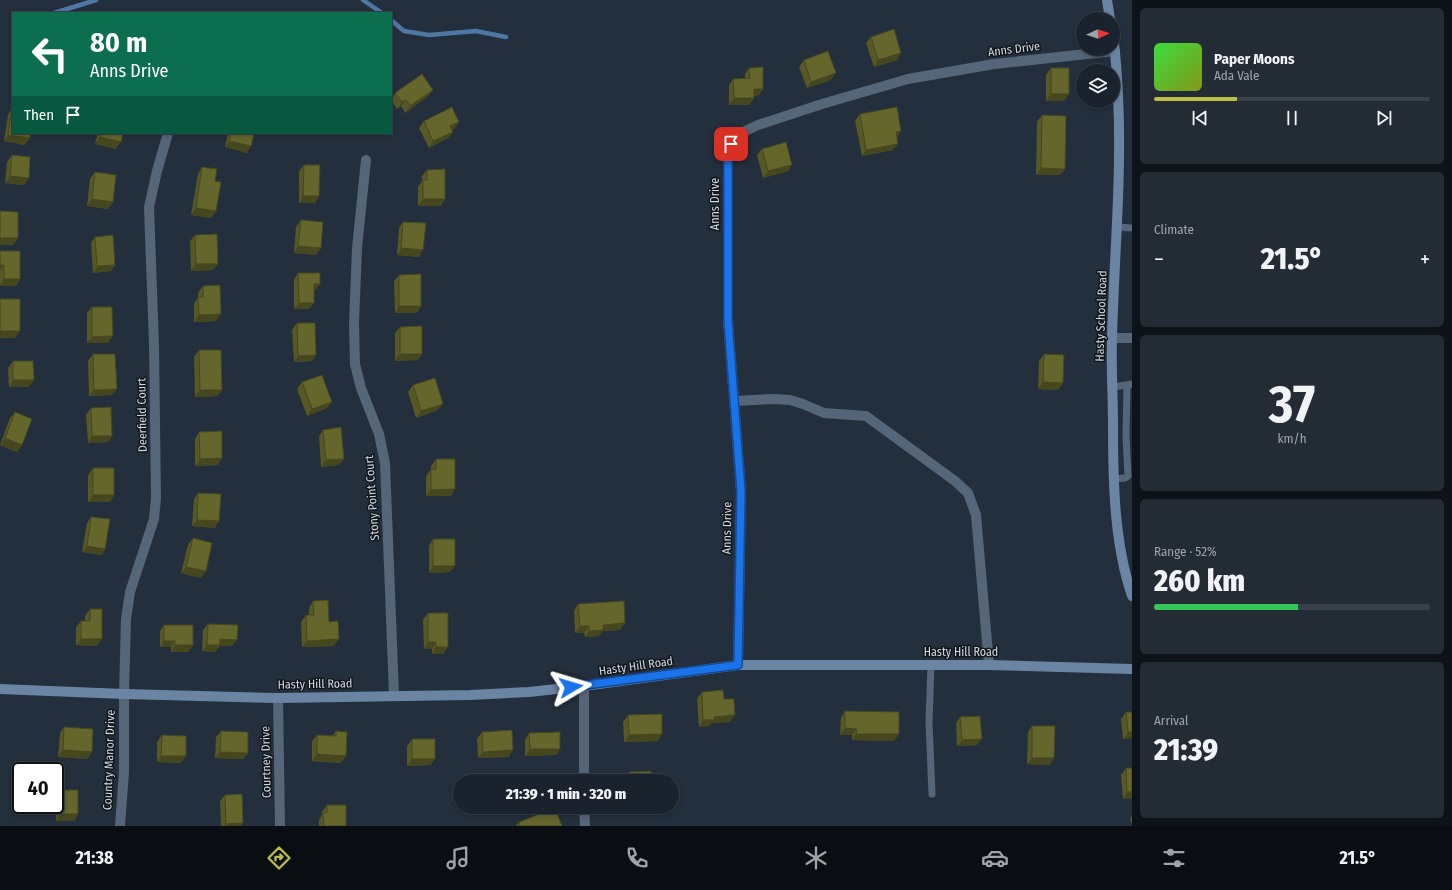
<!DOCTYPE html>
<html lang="en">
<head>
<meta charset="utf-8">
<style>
	:root { --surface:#1a232d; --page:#232b35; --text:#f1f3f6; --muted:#9fa4aa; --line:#384049; --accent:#bcbf44 }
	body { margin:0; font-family:"Fira Sans Condensed",sans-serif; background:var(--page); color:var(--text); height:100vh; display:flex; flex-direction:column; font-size:15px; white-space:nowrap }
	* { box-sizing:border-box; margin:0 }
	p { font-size:13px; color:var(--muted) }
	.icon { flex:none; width:22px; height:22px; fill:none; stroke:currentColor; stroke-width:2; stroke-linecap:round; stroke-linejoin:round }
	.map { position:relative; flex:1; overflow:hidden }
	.panel { display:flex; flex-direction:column; gap:8px; padding:8px; background:#0e1319; width:320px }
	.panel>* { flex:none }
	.hud { position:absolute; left:12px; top:12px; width:380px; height:122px; border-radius:0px; box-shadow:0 2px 6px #0003,0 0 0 1px var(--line); background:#0b6e4f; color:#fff; overflow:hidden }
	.needle { width:26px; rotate:87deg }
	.tools { position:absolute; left:1076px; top:12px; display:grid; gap:8px }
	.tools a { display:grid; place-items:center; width:44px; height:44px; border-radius:50%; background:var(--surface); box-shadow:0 2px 6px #0003,0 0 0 1px var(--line); font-size:20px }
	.speed { position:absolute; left:12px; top:762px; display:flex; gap:8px; font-size:20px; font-weight:700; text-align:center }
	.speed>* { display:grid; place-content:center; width:52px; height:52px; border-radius:50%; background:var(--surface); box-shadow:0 2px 6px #0003,0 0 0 1px var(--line); line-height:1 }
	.speed .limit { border:2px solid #111; border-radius:6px; background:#fff; color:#111 }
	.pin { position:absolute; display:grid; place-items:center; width:34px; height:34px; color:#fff; margin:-17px; border-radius:8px; box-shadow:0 2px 6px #0006 }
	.me { position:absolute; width:44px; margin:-22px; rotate:83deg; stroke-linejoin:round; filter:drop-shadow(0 0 3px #0008) }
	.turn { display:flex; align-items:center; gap:14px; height:84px; padding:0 12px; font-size:18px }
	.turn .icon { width:52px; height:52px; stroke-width:2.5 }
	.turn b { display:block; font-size:28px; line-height:34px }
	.then { display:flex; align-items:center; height:38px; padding:0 12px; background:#0003; gap:8px; font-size:15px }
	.big { font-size:30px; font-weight:800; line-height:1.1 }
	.panel .widget { flex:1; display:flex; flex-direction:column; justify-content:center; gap:6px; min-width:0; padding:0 14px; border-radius:6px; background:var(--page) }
	.panel .dial { align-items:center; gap:0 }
	.dial b { font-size:52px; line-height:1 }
	.song { display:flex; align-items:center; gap:12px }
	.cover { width:48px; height:48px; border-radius:6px; background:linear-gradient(135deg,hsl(120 70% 55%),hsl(70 70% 35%)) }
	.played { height:4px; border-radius:2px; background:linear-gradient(90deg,var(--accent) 30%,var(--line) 30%) }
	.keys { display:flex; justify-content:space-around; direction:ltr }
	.heat { display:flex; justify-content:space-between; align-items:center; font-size:22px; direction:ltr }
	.charge { height:6px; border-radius:3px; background:linear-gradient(90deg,#34c759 52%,var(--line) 0) }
	.trip { position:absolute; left:453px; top:774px; width:226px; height:40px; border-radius:20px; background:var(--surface); box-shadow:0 2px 6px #0003,0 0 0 1px var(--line); font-weight:800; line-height:40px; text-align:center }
	.tabs { display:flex; height:64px; justify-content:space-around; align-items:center; background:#0a0e12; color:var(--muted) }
	.tabs .icon { width:28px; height:28px }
	.tabs .current { color:var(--accent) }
	.tabs b { font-size:18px; color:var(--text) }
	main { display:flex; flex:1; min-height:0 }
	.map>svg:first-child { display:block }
</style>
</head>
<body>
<main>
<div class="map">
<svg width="1132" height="826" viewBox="0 0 1132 826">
	<rect width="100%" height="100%" fill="#232f3c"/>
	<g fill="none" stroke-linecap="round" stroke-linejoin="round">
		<!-- stream -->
		<path stroke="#4f77a3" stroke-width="4.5" d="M363,0L382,13
			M54,13L96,0
			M391,20L404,31L429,35L476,31L506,37"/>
		<!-- lane -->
		<path stroke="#556679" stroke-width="7" d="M1118,227L1132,228
			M1113,387L1132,384
			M1113,479L1125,478L1128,476L1126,436L1127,385
			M931,665L929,722L932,794"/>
		<!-- street -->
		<path stroke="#556679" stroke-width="10" d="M366,160L357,248L354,323L355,364L361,388L379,434L385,463L394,695
			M1112,338H1132
			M734,401L774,399L790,400L803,404L824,413L866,416L955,481L968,493L976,515L989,665
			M738,665L741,491L728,321V160L731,144L737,135L758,125L822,104L908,79L994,64L1115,51
			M278,698L280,826
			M584,781V686
			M584,807L585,826
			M120,826L124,772V694L126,619L130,592L154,519L156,498L154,345L149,207L157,171L168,133"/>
		<!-- secondary -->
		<path stroke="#6a85a3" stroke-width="10" d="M1107,0L1110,19
			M1113,36C1116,56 1117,76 1118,96C1122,177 1114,257 1112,338C1111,367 1113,396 1113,425C1113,481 1114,543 1132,596
			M0,689L124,694L278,698L470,695L529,692L584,686L738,665H989L1132,669"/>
	</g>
	<!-- wall -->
	<path fill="#565825" d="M871,37L897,60L874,67L866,43Z
		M804,60L831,80L807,88L799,67Z
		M749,68L759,95L754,96V98L749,105H729V85L733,79H745V74Z
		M1051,68L1064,101H1046V75Z
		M13,90V99H11Z
		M433,90L428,96L405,113L401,106L397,109L391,100L395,93Z
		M12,108L25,145L4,141L8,115Z
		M860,114L901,131L897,137L893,150L862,156L855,121Z
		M1042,115L1065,169L1060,175H1036L1037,122Z
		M424,121L459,122L454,129L452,130L453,132L448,138L429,148L419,128Z
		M98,133H123L116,149L95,144Z
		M228,133H254L251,146L247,153L225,147Z
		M762,149L788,171L763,178L757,155Z
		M12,155L24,185L5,183L7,162Z
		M304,165L319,196L315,203H299V171Z
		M202,167L215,181L216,211L211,218L191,215L198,174Z
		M427,170L441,206H418V187L422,181V176Z
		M95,172L113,202L108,209L87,206L90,179Z
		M301,220L321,248L316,255L294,253L296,227Z
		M403,222L419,257L397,255L399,228Z
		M195,235L218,264L213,270L191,271L190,241Z
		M95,237L115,265L111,271L93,273L91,243Z
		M0,251L20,279L16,286H0Z
		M298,273L315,291H314L309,309H294V280Z
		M399,275L417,313H395L394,281Z
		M203,286L216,321L194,322V304L198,297V293Z
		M92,307L108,343H87V313Z
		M297,323L316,355L312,361L294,362L292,330Z
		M400,327L418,360L395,361V333Z
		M199,350L222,390L217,396L195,397L194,357Z
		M93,354L112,395L89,396L88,361Z
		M1044,354L1063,383L1058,390L1038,389L1039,361Z
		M13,361L29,387H9L8,368Z
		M302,382L332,402L327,408L307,416L297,389Z
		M413,385L438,410L416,418L408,392Z
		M91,408L112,436L108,442L88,443L86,415Z
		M15,412L22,445L17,452L0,445L10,418Z
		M323,430L339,465L321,467L319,436Z
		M199,432L218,465L195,466V439Z
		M436,459L451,496H426V476L431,469V466Z
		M93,468L114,495L110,502H88V475Z
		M198,493L215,528L192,526L194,499Z
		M91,517L105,549L101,555L82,552L87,523Z
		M193,538L206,571L201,578L181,573L188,545Z
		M433,539L450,572L429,573V546Z
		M313,601L329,622L334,646L302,647L301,622L306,615H309V608Z
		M578,604L620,630L602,631L599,636L585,637L584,633H575L574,611Z
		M90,609L97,646L76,645V627L81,621H85V616Z
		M428,613L448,647L443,654H432V649H424L423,620Z
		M208,624L232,646H220L215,652L202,651L203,630Z
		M164,625L193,645L188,652H171V647H160V631Z
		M702,692L724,699L730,722L712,723L709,726L699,727L697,699Z
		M845,711L894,741L852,740V735H840L841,718Z
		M1126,712L1132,738L1123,739L1121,719Z
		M628,715L658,741L624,742L623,722Z
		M960,717L977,745L957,746L956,723Z
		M1032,726L1050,765L1027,764L1028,732Z
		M64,727L87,759L58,757L60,733Z
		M221,731L248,753L243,759L215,758L216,737Z
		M336,731L341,763L312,761V741L317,735H333Z
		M482,732L509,757L478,758L477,739Z
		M529,733L560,749L556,755L525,756V740Z
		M162,735L181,763L157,762V742Z
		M412,739L435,759L430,765L407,766V746Z
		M1126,768L1132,798L1123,799L1121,775Z
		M629,772L651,781H625V778Z
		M61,790L78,814L74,821H56V797Z
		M225,795L243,823L241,826H221L220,801Z
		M327,805L346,826H319V820L322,815V812Z
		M1132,816V826L1130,818Z
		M519,822L562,826H516Z"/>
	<!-- shaded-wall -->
	<path fill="#46471e" d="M901,53L897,60L874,67L878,60Z
		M836,73L831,80L807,88L811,82Z
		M754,89H763L759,95L749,96Z
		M433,90L428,96L405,113L410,106Z
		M1051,94H1069L1064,101H1046Z
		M734,98H754L749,105H729Z
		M406,100L401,106L397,109L402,102Z
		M459,122L454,129L446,133L450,126Z
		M901,131L897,138L896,132Z
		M453,132L448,138L429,148L433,141Z
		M8,135L30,138L25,145L4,141Z
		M100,137L121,142L116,149L95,144Z
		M229,141L251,146L247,153L225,147Z
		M898,144L893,150L862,156L866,150Z
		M792,165L788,171L763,178L768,171Z
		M1041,168L1065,169L1060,175H1036Z
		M10,176L29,178L24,185L5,183Z
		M303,196H319L315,203H299Z
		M92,199L113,202L108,209L87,206Z
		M423,199H445L441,206H418Z
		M196,208L216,211L211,218L191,215Z
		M0,238H18L13,245H0Z
		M298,246L321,248L316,255L294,253Z
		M401,248L423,250L419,257L397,255Z
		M196,264H218L213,270L191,271Z
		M0,265H4L0,271Z
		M115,265L111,271L93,273L97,266Z
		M4,279H20L16,286H0V285Z
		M314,284H320L315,291H309Z
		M299,303H314L309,309H294Z
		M399,306H421L417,313H395Z
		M221,314L216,321L194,322L199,315Z
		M0,331H20L15,338H0Z
		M113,336L108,343H87L92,337Z
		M400,354H422L418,360L395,361Z
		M316,355L312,361L294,362L298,356Z
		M13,380H34L29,387H9Z
		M1043,382L1063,383L1058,390L1038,389Z
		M117,389L112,395L89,396L94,390Z
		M200,390H222L217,396L195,397Z
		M332,402L327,408L307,416L312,409Z
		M443,404L438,410L416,418L421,411Z
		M92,436H112L108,442L88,443Z
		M5,438L22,445L17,452L0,445Z
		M222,458L218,465L195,466L200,459Z
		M344,459L339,465L321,467L326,460Z
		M455,489L451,496H426L431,490Z
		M93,495H114L110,502H88Z
		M197,520L219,521L215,528L192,526Z
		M87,546L105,549L101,555L82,552Z
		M433,566H455L450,572L429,573Z
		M186,567L206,571L201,578L181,573Z
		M625,623L620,630L602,631L599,636L585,637L589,631L603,625Z
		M580,626H589L584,633H575Z
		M81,639H102L97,646L76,645Z
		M220,639L237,640L232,646H220L215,652L202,651L207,645Z
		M339,639L334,646L302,647L307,641Z
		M164,641H175L171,647H160Z
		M428,642H436L432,649H424Z
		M175,645H193L188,652H171Z
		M436,647H448L443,654H432Z
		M735,715L730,722L712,723L709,726L699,727L703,720L714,717Z
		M845,728L857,729L852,735H840Z
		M1128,732H1132V738L1123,739Z
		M662,734L658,741L624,742L629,735Z
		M856,734H899L894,741L852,740Z
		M982,739L977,745L957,746L962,740Z
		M530,749H560L556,755L525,756Z
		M63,750L92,752L87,759L58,757Z
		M513,750L509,757L478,758L483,752Z
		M220,752L248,753L243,759L215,758Z
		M317,754L346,756L341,763L312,761Z
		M161,756H186L181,763L157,762Z
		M1032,758H1054L1050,765L1027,764Z
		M412,759H435L430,765L407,766Z
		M1127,792H1132V798L1123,799Z
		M61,814H78L74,821H56Z
		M243,823L241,826H224L226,824Z"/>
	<!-- building -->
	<path fill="#64662b" stroke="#46471e" d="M894,29L901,53L878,60L871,37Z
		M828,51L836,73L811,82L804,60Z
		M763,67V89H754V98H734L733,79L750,78L749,68Z
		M1051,68H1069V94H1051Z
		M422,74L433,90L410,106L406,100L402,102L395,93Z
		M452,107L459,122L450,126L453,132L433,141L424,121Z
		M897,107L901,131L896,132L898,144L866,150L860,114Z
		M12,108H13V133H30V138L8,135Z
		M1042,115L1066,116L1065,169L1041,168Z
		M101,133H123L121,142L100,137Z
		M231,133H254L251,146L229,141Z
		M786,142L792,165L768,171L762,149Z
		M12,155L30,157L29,178L10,176Z
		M304,165H320L319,196H303Z
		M202,167L217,169L215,181L221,182L216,211L196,208Z
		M445,169V199H423V180H427V170Z
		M95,172L116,175L113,202L92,199Z
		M0,211L18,212V238H0Z
		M301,220L323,222L321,248L298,246Z
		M403,222L426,223L423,250L401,248Z
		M217,234L218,264H196L195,235Z
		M113,235L115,265L97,266L95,237Z
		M0,251H20V279H4V265H0Z
		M298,273H320V284H314V303H299Z
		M421,274V306H399V275Z
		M220,285L221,314L199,315L198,297H203V286Z
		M0,299H20V331H0Z
		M92,307H112L113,336L92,337Z
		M297,323H315L316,355L298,356Z
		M422,326V354H400V327Z
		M199,350H221L222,390H200Z
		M93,354H115L117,389L94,390Z
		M1044,354L1064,355L1063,383L1043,382Z
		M13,361H33L34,380H13Z
		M322,375L332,402L312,409L302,382Z
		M435,378L443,404L421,411L413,385Z
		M111,407L112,436H92L91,408Z
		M15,412L32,419L22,445L5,438Z
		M341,427L344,459L326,460L323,430Z
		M222,431V458L200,459L199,432Z
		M436,459H455V489L431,490V469H436Z
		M93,468H114V495H93Z
		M198,493L221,494L219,521L197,520Z
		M91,517L110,519L105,549L87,546Z
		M193,538L212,543L206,571L186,567Z
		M433,539H455V566H433Z
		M328,600L329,622L338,621L339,639L307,641L306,615H314L313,601Z
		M624,601L625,623L603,625V630L589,631V626H580L578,604Z
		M90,609H102V639H81V621H90Z
		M428,613H448V647H436V642H428Z
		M208,624L238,625L237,640L220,639V645H207Z
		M164,625H193V645H175V641H164Z
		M723,690L724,699H734L735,715L714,717V720H703L702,692Z
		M845,711L899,712V734H856L857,729L845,728Z
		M1126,712H1132V732H1128Z
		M662,714V734L629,735L628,715Z
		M980,716L982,739L962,740L960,717Z
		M1032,726H1055L1054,758H1032Z
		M64,727L93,729L92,752L63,750Z
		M512,730L513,750L483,752L482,732Z
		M221,731L248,732V753L220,752Z
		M336,731L347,732L346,756L317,754V735L336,736Z
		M560,732V749H530L529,733Z
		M162,735L186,736V756H161Z
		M412,739H435V759H412Z
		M1126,768H1132V792H1127Z
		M651,771V781H630L629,772Z
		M61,790H78V814H61Z
		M242,794L243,823L226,824L225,795Z
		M327,805H346V826H324L323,813H327Z
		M555,808L562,826H520L519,822Z"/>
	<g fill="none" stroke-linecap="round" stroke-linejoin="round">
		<defs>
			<path id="route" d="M571,687L738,665L741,491L728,321V160L731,144"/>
		</defs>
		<!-- route casing -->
		<use href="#route" stroke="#114b97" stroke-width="10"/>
		<!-- route -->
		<use href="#route" stroke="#1a73e8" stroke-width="7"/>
	</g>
	<g text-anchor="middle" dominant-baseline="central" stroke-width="3" stroke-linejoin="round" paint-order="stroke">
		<!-- street labels -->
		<g font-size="12" fill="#d1d9e1" stroke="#11161c">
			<text transform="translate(1014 49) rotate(-7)">Anns Drive</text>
			<text transform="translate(715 204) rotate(-90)">Anns Drive</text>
			<text transform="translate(1101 316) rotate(-88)">Hasty School Road</text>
			<text transform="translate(142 415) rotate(-91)">Deerfield Court</text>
			<text transform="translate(372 498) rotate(-94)">Stony Point Court</text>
			<text transform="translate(727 528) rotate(-89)">Anns Drive</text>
			<text x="961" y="652">Hasty Hill Road</text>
			<text transform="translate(636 666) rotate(-8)">Hasty Hill Road</text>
			<text transform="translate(315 684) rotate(-1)">Hasty Hill Road</text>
			<text transform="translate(109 760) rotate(-88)">Country Manor Drive</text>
			<text transform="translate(266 762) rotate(-91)">Courtney Drive</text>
		</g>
	</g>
</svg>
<div class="tools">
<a><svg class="needle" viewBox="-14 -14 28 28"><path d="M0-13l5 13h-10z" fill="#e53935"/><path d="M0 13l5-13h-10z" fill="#9fa4aa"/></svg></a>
<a><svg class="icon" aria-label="layers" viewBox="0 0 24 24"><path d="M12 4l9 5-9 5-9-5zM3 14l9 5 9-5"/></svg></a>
</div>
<div class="speed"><div class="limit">40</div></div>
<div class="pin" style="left:731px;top:144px;background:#d93025"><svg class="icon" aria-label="arrive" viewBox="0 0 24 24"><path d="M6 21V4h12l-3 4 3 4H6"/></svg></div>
<svg class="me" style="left:571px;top:687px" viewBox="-20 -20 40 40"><path d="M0-17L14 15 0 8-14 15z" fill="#1a73e8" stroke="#fff" stroke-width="4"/></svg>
<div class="trip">21:39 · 1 min · 320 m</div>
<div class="hud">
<div class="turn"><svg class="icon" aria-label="left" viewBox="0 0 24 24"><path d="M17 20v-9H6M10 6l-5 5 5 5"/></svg><div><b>80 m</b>Anns Drive</div></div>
<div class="then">Then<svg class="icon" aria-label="arrive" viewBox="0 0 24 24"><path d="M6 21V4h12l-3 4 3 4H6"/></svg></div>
</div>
</div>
<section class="panel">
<div class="widget">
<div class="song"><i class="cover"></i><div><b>Paper Moons</b><p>Ada Vale</p></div></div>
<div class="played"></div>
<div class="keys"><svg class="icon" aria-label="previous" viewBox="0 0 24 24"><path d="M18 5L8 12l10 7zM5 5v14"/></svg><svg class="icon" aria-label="pause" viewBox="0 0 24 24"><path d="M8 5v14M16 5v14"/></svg><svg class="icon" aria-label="next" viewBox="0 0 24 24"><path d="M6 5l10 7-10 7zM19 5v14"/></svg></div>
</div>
<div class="widget"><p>Climate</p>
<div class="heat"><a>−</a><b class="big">21.5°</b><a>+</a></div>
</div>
<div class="widget dial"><b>37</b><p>km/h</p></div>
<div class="widget"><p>Range · 52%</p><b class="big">260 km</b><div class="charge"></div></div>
<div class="widget"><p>Arrival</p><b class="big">21:39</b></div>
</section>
</main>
<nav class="tabs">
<b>21:38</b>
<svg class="icon current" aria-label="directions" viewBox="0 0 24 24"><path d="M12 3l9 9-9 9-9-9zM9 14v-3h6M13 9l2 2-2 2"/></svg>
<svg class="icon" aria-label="music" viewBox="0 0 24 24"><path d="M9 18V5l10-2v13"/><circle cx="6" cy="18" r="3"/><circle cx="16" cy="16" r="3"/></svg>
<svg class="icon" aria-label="phone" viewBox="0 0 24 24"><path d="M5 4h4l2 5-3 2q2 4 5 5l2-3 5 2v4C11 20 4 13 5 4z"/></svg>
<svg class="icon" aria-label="climate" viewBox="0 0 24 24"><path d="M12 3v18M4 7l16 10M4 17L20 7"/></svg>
<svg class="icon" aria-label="car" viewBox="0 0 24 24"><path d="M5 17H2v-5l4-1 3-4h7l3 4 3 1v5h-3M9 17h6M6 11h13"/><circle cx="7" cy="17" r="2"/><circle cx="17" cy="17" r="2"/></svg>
<svg class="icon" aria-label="filters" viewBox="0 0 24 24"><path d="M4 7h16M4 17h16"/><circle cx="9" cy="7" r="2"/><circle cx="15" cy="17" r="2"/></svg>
<b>21.5°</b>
</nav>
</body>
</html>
